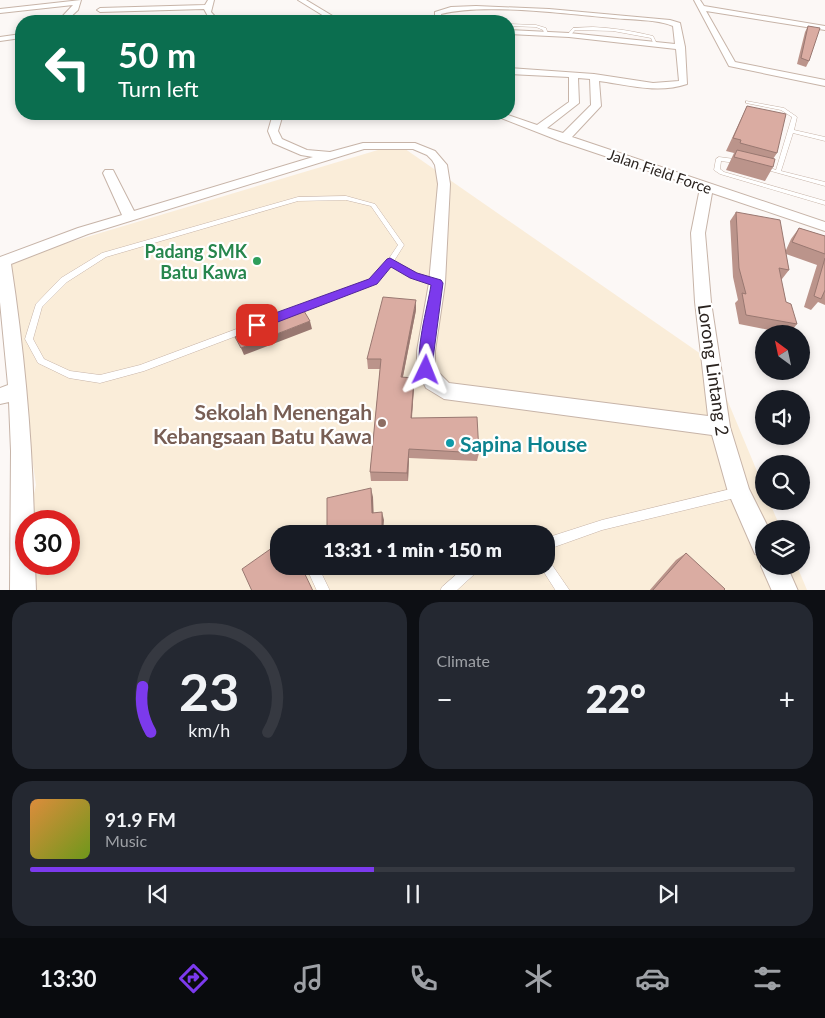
<!DOCTYPE html>
<html lang="en">
<head>
<meta charset="utf-8">
<style>
	:root { --surface:#171b24; --page:#242831; --text:#f1f3f6; --muted:#9ea1a6; --line:#363941; --accent:#7c3aed }
	body { margin:0; font-family:Lato,sans-serif; background:var(--page); color:var(--text); height:100vh; display:flex; flex-direction:column; font-size:19px; white-space:nowrap }
	* { box-sizing:border-box; margin:0 }
	p { font-size:16px; color:var(--muted) }
	.icon { flex:none; width:28px; height:28px; fill:none; stroke:currentColor; stroke-width:2; stroke-linecap:round; stroke-linejoin:round }
	.map { position:relative; height:590px; overflow:hidden }
	.drawer { display:flex; flex-direction:column; gap:12px; padding:12px; background:#0d0f14; flex:1 }
	.drawer>* { flex:none }
	.hud { position:absolute; left:15px; top:15px; width:500px; height:105px; border-radius:20px; box-shadow:0 2px 8px #0003; background:#0b6e4f; color:#fff; overflow:hidden }
	.needle { width:32px; rotate:327deg }
	.fabs { position:absolute; left:755px; top:325px; display:grid; gap:10px }
	.fabs a { display:grid; place-items:center; width:55px; height:55px; border-radius:50%; background:var(--surface); box-shadow:0 2px 8px #0003; font-size:25px }
	.speed { position:absolute; left:15px; top:510px; display:flex; gap:10px; font-size:25px; font-weight:700; text-align:center }
	.speed>* { display:grid; place-content:center; width:65px; height:65px; border-radius:50%; background:var(--surface); box-shadow:0 2px 8px #0003; line-height:1 }
	.speed .limit { border:8px solid #d22; background:#fff; color:#111 }
	.pin { position:absolute; display:grid; place-items:center; width:42px; height:42px; color:#fff; margin:-21px; border-radius:10px; box-shadow:0 2px 8px #0006 }
	.me { position:absolute; width:55px; margin:-28px; rotate:2deg; stroke-linejoin:round; filter:drop-shadow(0 0 4px #0008) }
	.turn { display:flex; align-items:center; gap:18px; height:105px; padding:0 20px; font-size:22px }
	.turn .icon { width:65px; height:65px; stroke-width:2.5 }
	.turn b { display:block; font-size:35px; line-height:42px }
	.big { font-size:38px; font-weight:800; line-height:1.1 }
	.drawer .tile { flex:1; display:flex; flex-direction:column; justify-content:center; gap:8px; min-width:0; padding:0 18px; border-radius:20px; background:var(--page) }
	.drawer .dial { align-items:center; gap:0 }
	.dial svg { height:130px; overflow:visible; fill:none; stroke:var(--line); stroke-width:7; stroke-linecap:round; text-anchor:middle }
	.dial text { fill:var(--text); stroke:none }
	.song { display:flex; align-items:center; gap:15px }
	.cover { width:60px; height:60px; border-radius:8px; background:linear-gradient(135deg,hsl(30 70% 55%),hsl(80 70% 35%)) }
	.played { height:5px; border-radius:2px; background:linear-gradient(90deg,var(--accent) 45%,var(--line) 45%) }
	.keys { display:flex; justify-content:space-around; direction:ltr }
	.heat { display:flex; justify-content:space-between; align-items:center; font-size:28px; direction:ltr }
	.drawer .tiles { flex:1; display:grid; gap:12px; grid-template-columns:1fr 1fr }
	.tile:last-child { grid-column:span 2 }
	.trip { position:absolute; left:270px; top:525px; width:285px; height:50px; border-radius:20px; background:var(--surface); box-shadow:0 2px 8px #0003; font-weight:800; line-height:50px; text-align:center }
	.tab-bar { display:flex; height:80px; justify-content:space-around; align-items:center; background:#090b0e; color:var(--muted) }
	.tab-bar .icon { width:35px; height:35px }
	.tab-bar .active { color:var(--accent) }
	.tab-bar b { font-size:22px; color:var(--text) }
	.map>svg:first-child { display:block }
</style>
</head>
<body>
<div class="map">
<svg width="825" height="591" viewBox="0 0 825 591">
	<rect width="100%" height="100%" fill="#fcf8f6"/>
	<!-- education -->
	<path fill="#faedd9" fill-rule="evenodd" d="M398,144L711,361L764,488V501H769L781,529H764V566H797L807,590H12L26,528V564H69V521H28L36,485L3,262ZM279,534H546V566H279Z"/>
	<g fill="none" stroke-linecap="round" stroke-linejoin="round">
		<defs>
			<path id="service" d="M509,24L536,25L546,28L548,34L545,35L543,30L536,27L509,26Z
				M593,27C614,28 633,31 653,36L657,44L654,45L651,38L613,31L575,30L570,36L567,35L573,28Z
				M746,101L784,108L797,117L794,130L825,137V141L793,133L781,171L825,182V186L760,168L759,167L762,165L776,170L792,117L781,110L746,103Z
				M719,157L742,160L745,162L742,164L721,161L720,169L724,172L825,201V205L720,174L714,170L716,159Z
				M346,196L375,204L404,245L394,261L417,273L440,281L441,283L440,285L437,286L411,277L391,265L376,283L144,371L100,383L69,378L38,363L25,339L36,304L61,278L102,253L298,197ZM346,200L371,206L398,245L388,260L370,279L140,365L100,375L70,371L44,359L33,339L42,307L67,282L106,257L298,201Z
				M739,487L743,488L744,492L743,496L739,497L602,530L546,550V538L602,520Z
				M546,560L550,562L570,591H556L540,566H546Z
				M308,566H318L330,591H317L307,569Z
				M466,566H481L479,570L456,591H440L442,587Z"/>
			<path id="minor" d="M81,0L78,10L66,21H58L73,5L0,13V9Z
				M208,0H214L211,12L219,21L210,20L204,9L100,12L97,10L100,8L205,5Z
				M298,0H306L341,21H332Z
				M694,0H700L704,6L825,26V30L706,11L735,62L825,80V86L729,66Z
				M476,6L549,9L670,20L680,23L685,47L687,84C658,94 628,85 599,81L601,106L572,137L825,222V231L712,193L705,233L711,302L730,427L749,489L769,529H764V557L755,554L728,492L712,435L444,399L426,388L417,370V351L429,283L438,184L435,165L432,160L427,155L413,149H364L88,234L11,264C24,350 32,435 34,521H26V564H35L36,591H10L11,451L9,402L0,404V388L8,385L0,302V257L78,228L122,215L103,173L105,170H113L134,211L313,157L301,155L273,143L268,131L273,114H283L278,131L282,139L307,150L330,152L363,143H415L435,151L447,165L450,184L445,283L435,351V369L449,383L708,416L695,302L691,233L700,188L560,141L491,114H505L537,125L569,102V77L509,74V68L594,74L653,83L679,81L676,49L569,37L509,34V30L569,33L675,44L673,26C656,19 632,20 613,18C566,14 485,3 441,14L442,21H435V12L451,7ZM578,78L590,79L591,105L563,133L547,128L579,103Z
				M21,34V38L0,41V37Z
				M764,560V566H787L798,591H772L761,566Z"/>
		</defs>
		<!-- service casing -->
		<use href="#service" stroke="#c7b4a8" stroke-width="1"/>
		<!-- minor casing -->
		<use href="#minor" stroke="#c7b4a8" stroke-width="2"/>
		<!-- service -->
		<use href="#service" fill="#fff" fill-rule="evenodd"/>
		<!-- minor -->
		<use href="#minor" fill="#fff" fill-rule="evenodd"/>
	</g>
	<!-- wall -->
	<path fill="#bb948b" d="M808,26L809,61L806,67L797,64L805,32Z
		M747,106L777,153L773,159V167L765,181L726,170L734,153L726,151Z
		M736,212L786,250L791,239L799,228L825,236V305L818,302L811,310L804,307L817,265L786,254L789,270L782,279H781L786,302L797,324L789,334L739,324L735,303L738,300L733,277L730,221Z
		M416,310L403,377L414,387L412,418L479,453L477,461L409,458L408,481H371L370,472L380,369H368L367,359Z
		M686,553L723,591H649L676,560Z"/>
	<!-- shaded-wall -->
	<path fill="#997871" d="M416,300V310L401,386V377Z
		M310,321L312,329L244,355L241,348Z
		M414,378V387L411,427V418Z
		M409,449V458L408,481L407,473Z
		M371,488L373,497L374,521L372,513Z
		M382,512L384,520L383,534H382Z"/>
	<!-- building -->
	<path fill="#daaca2" stroke="#997871" d="M808,26L820,28L809,61L801,58Z
		M747,106L786,114L777,153L740,143L741,140L733,138Z
		M737,150L775,159L773,167L734,157Z
		M736,212L780,220L789,270L779,268L786,302L791,304L797,324L746,315L742,293L746,294L739,268Z
		M799,228L825,236V254L792,242Z
		M825,258V290L821,299L814,296Z
		M383,297L416,300L401,377L414,378L411,418L477,417L479,453L409,449L407,473L370,472L381,359H367Z
		M304,311L310,321L241,348L235,337Z
		M371,488L372,513L382,512V534H327V498Z
		M279,543V566H301L313,591H252L242,569Z
		M686,553L725,589L723,591H652Z"/>
	<!-- route -->
	<path fill="#7c3aed" stroke="#51269a" d="M390,258L417,273L441,280L443,283L431,374H422C413,357 428,305 431,285L410,278L391,267L377,284L262,328L257,329L251,325L253,321L369,279L387,259Z"/>
	<!-- markers -->
	<circle fill="#2e9e5b" stroke="#fff" stroke-width="2" cx="257" cy="261" r="5"/>
	<circle fill="#8d6e63" stroke="#fff" stroke-width="2" cx="382" cy="423" r="5"/>
	<circle fill="#0f9aa8" stroke="#fff" stroke-width="2" cx="450" cy="443" r="5"/>
	<g text-anchor="middle" dominant-baseline="central" stroke-width="4.5" stroke-linejoin="round" paint-order="stroke">
		<!-- far-street labels -->
		<g font-size="15" fill="#2a231f" stroke="#fff">
			<text transform="translate(660 171) rotate(19)">Jalan Field Force</text>
		</g>
		<!-- leisure labels -->
		<g font-size="18" font-weight="bold" fill="#27864d" stroke="#fff" text-anchor="end">
			<text x="247" y="251">Padang SMK<tspan x="247" dy="21">Batu Kawa</tspan></text>
		</g>
		<!-- street labels -->
		<g font-size="18" fill="#2a231f" stroke="#fff">
			<text transform="translate(714 370) rotate(82)">Lorong Lintang 2</text>
		</g>
		<!-- near-education labels -->
		<g font-size="21" font-weight="bold" fill="#785e54" stroke="#fff" text-anchor="end">
			<text x="372" y="411">Sekolah Menengah<tspan x="372" dy="24">Kebangsaan Batu Kawa</tspan></text>
		</g>
		<!-- near-culture labels -->
		<g font-size="21" font-weight="bold" fill="#0d838f" stroke="#fff" text-anchor="start">
			<text x="460" y="443">Sapina House</text>
		</g>
	</g>
</svg>
<div class="fabs">
<a><svg class="needle" viewBox="-14 -14 28 28"><path d="M0-13l5 13h-10z" fill="#e53935"/><path d="M0 13l5-13h-10z" fill="#9ea1a6"/></svg></a>
<a><svg class="icon" aria-label="sound" viewBox="0 0 24 24"><path d="M4 9h4l5-4v14l-5-4H4zM17 9q2 3 0 6"/></svg></a>
<a><svg class="icon" aria-label="search" viewBox="0 0 24 24"><circle cx="10" cy="10" r="6"/><path d="M15 15l6 6"/></svg></a>
<a><svg class="icon" aria-label="layers" viewBox="0 0 24 24"><path d="M12 4l9 5-9 5-9-5zM3 14l9 5 9-5"/></svg></a>
</div>
<div class="speed"><div class="limit">30</div></div>
<div class="pin" style="left:257px;top:325px;background:#d93025"><svg class="icon" aria-label="arrive" viewBox="0 0 24 24"><path d="M6 21V4h12l-3 4 3 4H6"/></svg></div>
<svg class="me" style="left:426px;top:370px" viewBox="-20 -20 40 40"><path d="M0-17L14 15 0 8-14 15z" fill="#7c3aed" stroke="#fff" stroke-width="4"/></svg>
<div class="trip">13:31 · 1 min · 150 m</div>
<div class="hud">
<div class="turn"><svg class="icon" aria-label="left" viewBox="0 0 24 24"><path d="M17 20v-9H6M10 6l-5 5 5 5"/></svg><div><b>50 m</b>Turn left</div></div>
</div>
</div>
<section class="drawer">
<div class="tiles">
<div class="tile dial"><svg viewBox="0 0 100 80">
<path d="M14 69A42 42 0 1 1 86 69"/>
<path d="M14 69A42 42 0 0 1 9 41" stroke="#7c3aed"/>
<text x="50" y="56" font-size="32" font-weight="700">23</text>
<text x="50" y="72" font-size="11">km/h</text>
</svg></div>
<div class="tile"><p>Climate</p>
<div class="heat"><a>−</a><b class="big">22°</b><a>+</a></div>
</div>
<div class="tile">
<div class="song"><i class="cover"></i><div><b>91.9 FM</b><p>Music</p></div></div>
<div class="played"></div>
<div class="keys"><svg class="icon" aria-label="previous" viewBox="0 0 24 24"><path d="M18 5L8 12l10 7zM5 5v14"/></svg><svg class="icon" aria-label="pause" viewBox="0 0 24 24"><path d="M8 5v14M16 5v14"/></svg><svg class="icon" aria-label="next" viewBox="0 0 24 24"><path d="M6 5l10 7-10 7zM19 5v14"/></svg></div>
</div>
</div>
</section>
<nav class="tab-bar">
<b>13:30</b>
<svg class="icon active" aria-label="directions" viewBox="0 0 24 24"><path d="M12 3l9 9-9 9-9-9zM9 14v-3h6M13 9l2 2-2 2"/></svg>
<svg class="icon" aria-label="music" viewBox="0 0 24 24"><path d="M9 18V5l10-2v13"/><circle cx="6" cy="18" r="3"/><circle cx="16" cy="16" r="3"/></svg>
<svg class="icon" aria-label="phone" viewBox="0 0 24 24"><path d="M5 4h4l2 5-3 2q2 4 5 5l2-3 5 2v4C11 20 4 13 5 4z"/></svg>
<svg class="icon" aria-label="climate" viewBox="0 0 24 24"><path d="M12 3v18M4 7l16 10M4 17L20 7"/></svg>
<svg class="icon" aria-label="car" viewBox="0 0 24 24"><path d="M5 17H2v-5l4-1 3-4h7l3 4 3 1v5h-3M9 17h6M6 11h13"/><circle cx="7" cy="17" r="2"/><circle cx="17" cy="17" r="2"/></svg>
<svg class="icon" aria-label="filters" viewBox="0 0 24 24"><path d="M4 7h16M4 17h16"/><circle cx="9" cy="7" r="2"/><circle cx="15" cy="17" r="2"/></svg>
</nav>
</body>
</html>
